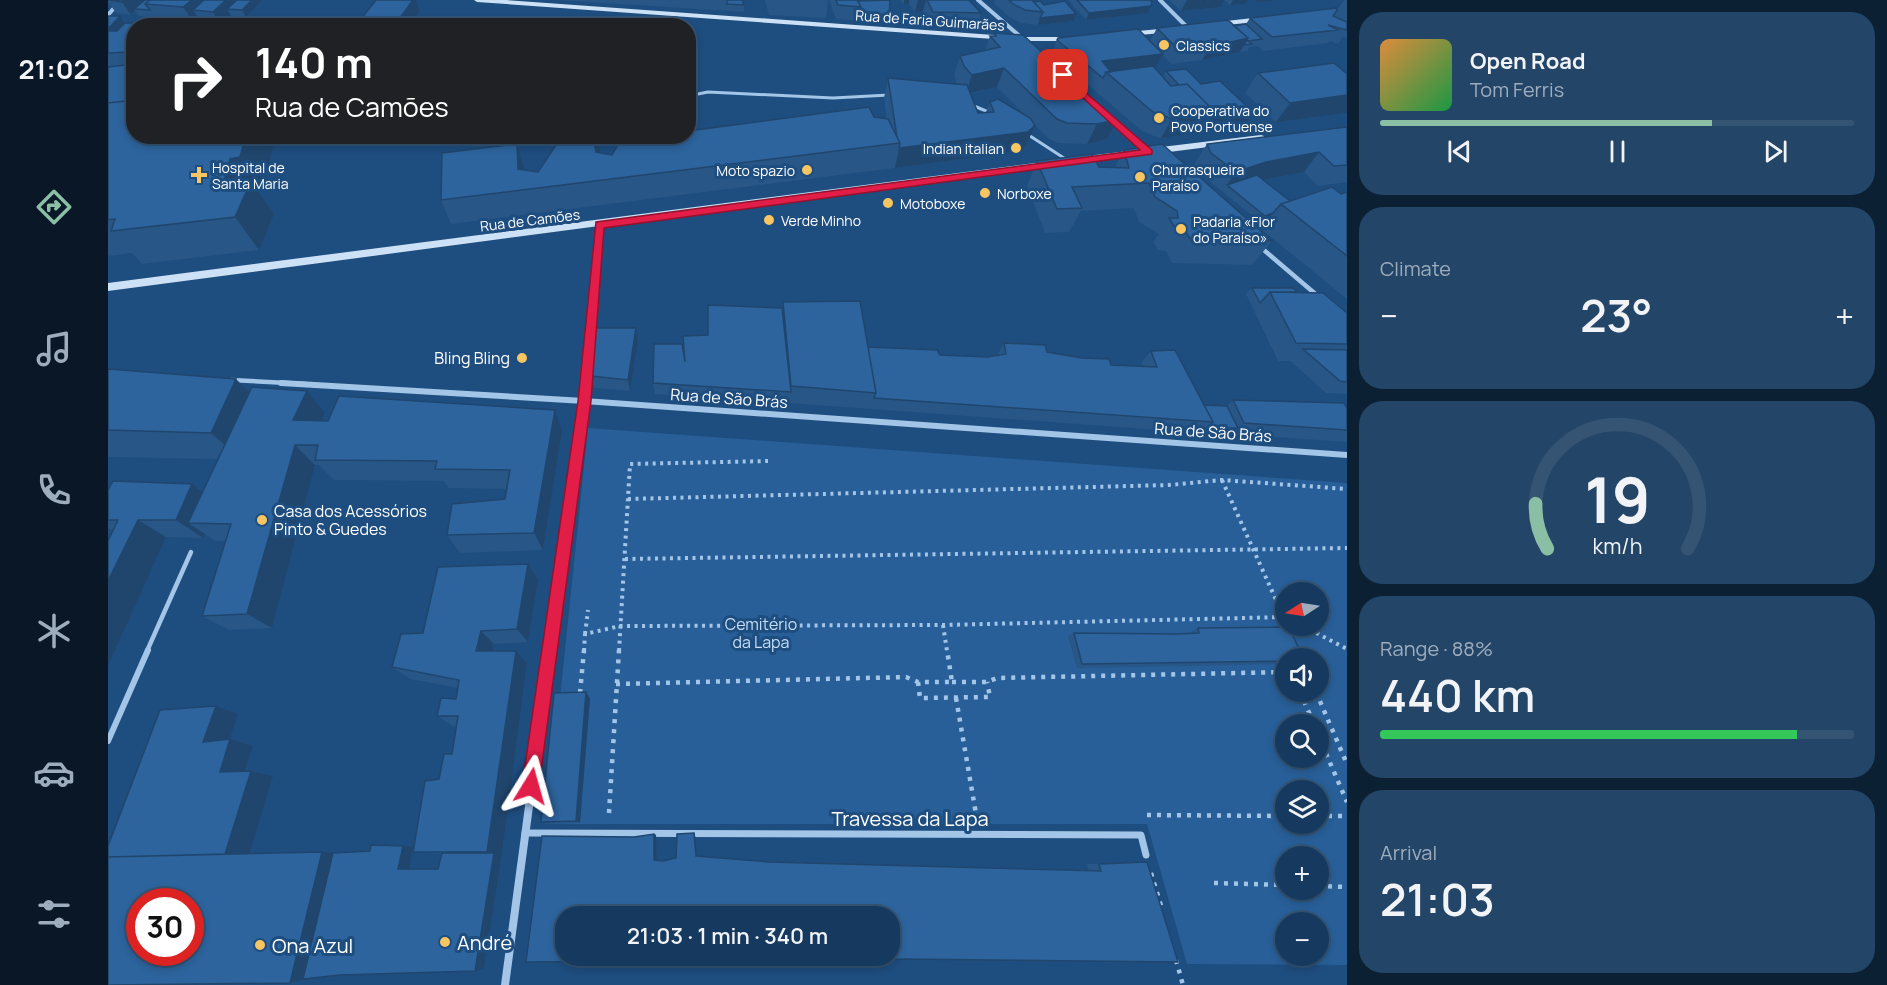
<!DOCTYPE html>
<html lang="en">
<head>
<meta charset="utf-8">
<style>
	:root { --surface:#163a5f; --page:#234568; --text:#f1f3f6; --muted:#9eadbd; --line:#355474; --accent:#8abfa5 }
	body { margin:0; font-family:Manrope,sans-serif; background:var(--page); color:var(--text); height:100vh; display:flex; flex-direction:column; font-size:22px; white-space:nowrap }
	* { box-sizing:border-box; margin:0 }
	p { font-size:20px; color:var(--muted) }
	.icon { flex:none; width:33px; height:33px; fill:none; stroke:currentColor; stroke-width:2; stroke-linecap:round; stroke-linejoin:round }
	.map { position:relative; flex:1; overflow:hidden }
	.details { display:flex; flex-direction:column; gap:12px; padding:12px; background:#0c2034; width:540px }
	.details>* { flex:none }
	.banner { position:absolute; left:18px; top:18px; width:570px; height:126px; border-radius:24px; box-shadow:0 3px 9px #0003,0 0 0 2px var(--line); background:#202124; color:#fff; overflow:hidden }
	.needle { width:39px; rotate:258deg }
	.tools { position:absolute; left:1167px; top:582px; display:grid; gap:12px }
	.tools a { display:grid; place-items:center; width:54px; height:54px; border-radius:50%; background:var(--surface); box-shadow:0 3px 9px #0003,0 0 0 2px var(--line); font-size:30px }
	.speed { position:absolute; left:18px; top:888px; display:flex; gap:12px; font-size:30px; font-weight:700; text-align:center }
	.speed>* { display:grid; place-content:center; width:78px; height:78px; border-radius:50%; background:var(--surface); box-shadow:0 3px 9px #0003,0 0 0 2px var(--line); line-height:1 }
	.speed .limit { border:9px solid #d22; background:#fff; color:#111 }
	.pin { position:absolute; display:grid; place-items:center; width:51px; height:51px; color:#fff; margin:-26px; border-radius:12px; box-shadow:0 3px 9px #0006 }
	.me { position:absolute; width:66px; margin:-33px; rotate:8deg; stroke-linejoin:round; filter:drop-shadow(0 0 4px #0008) }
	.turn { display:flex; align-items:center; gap:21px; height:126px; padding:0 30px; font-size:27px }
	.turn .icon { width:78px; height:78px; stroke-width:2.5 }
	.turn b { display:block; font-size:42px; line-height:51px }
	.big { font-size:45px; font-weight:600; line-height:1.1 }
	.details .card { flex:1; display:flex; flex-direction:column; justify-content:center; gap:9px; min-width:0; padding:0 21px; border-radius:24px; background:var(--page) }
	.details .dial { align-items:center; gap:0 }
	.dial svg { height:156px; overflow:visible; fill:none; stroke:var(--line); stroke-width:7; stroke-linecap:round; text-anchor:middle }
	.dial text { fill:var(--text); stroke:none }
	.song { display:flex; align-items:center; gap:18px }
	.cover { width:72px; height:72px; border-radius:9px; background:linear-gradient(135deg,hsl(30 70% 55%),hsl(140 70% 35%)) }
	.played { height:6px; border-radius:3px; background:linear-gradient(90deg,var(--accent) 70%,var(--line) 70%) }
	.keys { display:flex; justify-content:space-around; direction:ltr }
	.heat { display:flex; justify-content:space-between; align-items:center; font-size:33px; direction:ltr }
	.charge { height:9px; border-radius:4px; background:linear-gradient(90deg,#34c759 88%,var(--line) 0) }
	.trip { position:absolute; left:447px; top:906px; width:345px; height:60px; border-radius:24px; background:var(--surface); box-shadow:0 3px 9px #0003,0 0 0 2px var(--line); font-weight:600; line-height:60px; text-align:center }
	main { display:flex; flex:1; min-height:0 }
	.tabs { display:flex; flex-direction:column; width:108px; justify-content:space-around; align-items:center; background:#091726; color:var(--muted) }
	.tabs .icon { width:42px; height:42px }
	.tabs .on { color:var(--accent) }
	.tabs b { font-size:27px; color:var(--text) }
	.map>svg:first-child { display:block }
</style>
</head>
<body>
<main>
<nav class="tabs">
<b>21:02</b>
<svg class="icon on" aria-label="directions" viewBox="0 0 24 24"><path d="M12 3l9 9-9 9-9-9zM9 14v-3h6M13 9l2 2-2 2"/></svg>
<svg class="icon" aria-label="music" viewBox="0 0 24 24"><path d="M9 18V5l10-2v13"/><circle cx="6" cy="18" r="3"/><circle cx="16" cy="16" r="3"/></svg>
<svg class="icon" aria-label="phone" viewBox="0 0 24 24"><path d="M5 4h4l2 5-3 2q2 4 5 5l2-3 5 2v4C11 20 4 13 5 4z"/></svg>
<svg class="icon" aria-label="climate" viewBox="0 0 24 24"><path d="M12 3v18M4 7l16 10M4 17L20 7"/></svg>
<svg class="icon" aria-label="car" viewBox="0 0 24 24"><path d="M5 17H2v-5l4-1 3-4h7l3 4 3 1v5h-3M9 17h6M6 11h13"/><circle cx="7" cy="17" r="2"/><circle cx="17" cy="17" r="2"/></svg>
<svg class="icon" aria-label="filters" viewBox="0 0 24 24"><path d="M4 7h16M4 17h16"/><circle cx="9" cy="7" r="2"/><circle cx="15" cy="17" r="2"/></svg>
</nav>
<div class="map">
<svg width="1239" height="985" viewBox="0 0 1239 985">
	<rect width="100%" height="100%" fill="#1e4d7f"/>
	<!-- green -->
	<path fill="#285f98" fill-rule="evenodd" d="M480,428L1239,483V965L1079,964L1039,824H439ZM1178,592H1210V626H1178ZM1178,658H1210V692H1178ZM1178,724H1210V758H1178ZM1178,790H1210V824H1178ZM1178,856H1210V890H1178ZM1178,922H1210V956H1178Z"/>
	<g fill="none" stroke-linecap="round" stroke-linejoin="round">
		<!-- path-far1 -->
		<path stroke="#a2c5e8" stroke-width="4" stroke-dasharray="3 4.5" stroke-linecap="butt" d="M1114,480L1178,622
			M520,499L1061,485L1114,480L1239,489
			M517,559L1239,548
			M835,625L839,651
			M1195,626L1239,649
			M477,634L480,610
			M476,651L477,634L512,626L835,625L1178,617
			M511,651L522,464L660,461"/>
		<!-- path -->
		<path stroke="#a2c5e8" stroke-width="4.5" stroke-dasharray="4 6" stroke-linecap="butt" d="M810,682L812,698L882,697L879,682
			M844,682H879L889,678L1178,672
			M508,684L798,677L810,682H844L839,650
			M1192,692L1206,724
			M1208,692L1239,764
			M472,693L476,650
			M848,698L868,814
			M1210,735L1239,802
			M501,813L511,650
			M1039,815L1178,816
			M1210,816H1239
			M1043,873L1054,909
			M1106,883L1178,885
			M1210,886L1239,887
			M1068,960L1075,985"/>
		<!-- service-far2 -->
		<path stroke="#a2c5e8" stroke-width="3" d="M580,96L600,92L725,98L781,95
			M861,104L883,113
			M919,134L959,160"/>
		<!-- service-far1 -->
		<path stroke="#a2c5e8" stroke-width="4.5" d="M39,651L83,552"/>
		<!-- service -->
		<path stroke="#a2c5e8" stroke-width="6" d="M0,741L40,650"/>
		<!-- pedestrian -->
		<path stroke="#a2c5e8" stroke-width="7" d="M417,833L1033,835L1038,855"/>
		<!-- minor-far3 -->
		<path stroke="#a2c5e8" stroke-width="4" d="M870,0L915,39
			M1052,0L1080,28
			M0,15L13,0
			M1003,118L1039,151"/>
		<!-- minor-far2 -->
		<path stroke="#a2c5e8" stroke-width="4.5" d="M1150,245L1211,297
			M123,380L198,384
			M477,384L491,225"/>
		<!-- minor-far1 -->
		<path stroke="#a2c5e8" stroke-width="6" d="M173,383L476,401L1239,455
			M442,651L478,383"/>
		<!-- minor -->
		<path stroke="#a2c5e8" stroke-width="8" d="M397,985L442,650"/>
		<!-- secondary -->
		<path fill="#cde1f6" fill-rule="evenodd" d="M366,0H398L914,37H966L970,39L966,41H914L369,2Z
			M1154,17H1157V21L1109,26L1105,24L1109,22Z
			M1062,28H1065V32L1020,36L1016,34L1020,32Z
			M1153,135L1156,136V140L1045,154L1041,151L1045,148Z
			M1028,150L1031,151V155L971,163L967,160L971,157Z
			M942,161L945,162V166L0,291V283Z"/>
	</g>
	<!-- wall -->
	<path fill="#275687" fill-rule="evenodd" d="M0,0H154L138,17L123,16L113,25L93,23L89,16L84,20L31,16L27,11L23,15L8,13L1,3L0,4Z
		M268,0H308L312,11L301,26H256L253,19Z
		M450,0H634L636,5V12Z
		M657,0H720L718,18L661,15Z
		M721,0H749L781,16L780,23L728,19Z
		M792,0H861L873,13L870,26H822L815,11L807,12L801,4H796Z
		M887,0H924L926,2L936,5L968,14L966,21L930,25L913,23L901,17L886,3Z
		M960,0H1042L1043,6L1040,13L978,20Z
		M1061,0H1140L1138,4L1122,5L1116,0L1113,7L1073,11Z
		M1236,0H1239V38L1235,37L1230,44L1222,41L1220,43L1155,51L1150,46L1142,47L1139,51L1094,60L1063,64L1054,54L1048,67H1045L1055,77L1058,71L1136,127L1053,138L1046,136L1034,131L944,54L949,40L1042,41L1049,28L1126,26L1138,24L1142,18L1229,10Z
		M0,16H12L16,23H42L43,26H26V136H168L154,191H150L166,214L151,250L34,264L24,253L0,256Z
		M887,33L1009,120L999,139L979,144L950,143L941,139L926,124L919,144L912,151L787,168L343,224L333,200L416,170L430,172L490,136L493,153L504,155L550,142L766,117L779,119L776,98L780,78L849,84L846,75L852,56L877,50L882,36H886ZM889,87L916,114L882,102L878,112L870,113L862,94Z
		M1150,73L1239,74V113L1168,122L1137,93Z
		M1239,127V182L1210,186L1196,172L1155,180L1182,201L1233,194L1239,192V299L1153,229L1160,220L1152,222L1090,172L1086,164L1099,144Z
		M1016,150L1164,241L1144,265L1064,263L1058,251L1050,250L1045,242L1051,234L1031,222L1026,208L973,211L961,232L937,233L919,186L929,161L991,167L1006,168Z
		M1144,288L1189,292L1239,313V394L1218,393L1182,361H1170L1138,294Z
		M675,302L760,347L832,355L879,357L889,355L896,343L1003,365L1035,366L1033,363L1043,351L1096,405L1119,406L1125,400L1239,408V442L1123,434L1093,433L681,403L547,394L545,383L577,362L600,335L674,308Z
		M528,328L530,340L522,391L486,388L483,376Z
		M0,369L142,393L217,413L213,421L454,431L435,550L352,553L339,535L397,499L399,489L341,488L335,481L226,480L211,465H207L164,628L121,630L94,616L118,541H106L97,534L95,538L58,537L0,666V541L5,531L0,528V490L84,484L95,492L110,459L0,457Z
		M420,564L430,580L420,642L386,644L385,651L419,663L394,854L376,968L232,975L195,979L182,983L45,985L108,706L130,714L122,739L145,746L137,772L143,771L165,776L142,853H225L262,851L295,846L305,847L301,869H330L333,854L305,852L331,779L344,754L349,726H345L329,716L348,699L350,688L302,679L284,667L315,633Z
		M1090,628L1178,658V664L969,668L960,636L966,633L1083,634V632Z
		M482,698L472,823L439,824L433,822Z
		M586,833L587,835L589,856L661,862L980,870L979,864L1039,862L795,959L632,960L526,837L546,834L548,835L549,860L555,861L568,858Z"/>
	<!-- shaded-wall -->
	<path fill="#20466e" d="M16,0H40L26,9L27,11L23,15L14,2Z
		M84,0H107L85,10L89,16L84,20L75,7Z
		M118,0H139L119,9L123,16L113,25L105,12Z
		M144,0H154L138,17L134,10Z
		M305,0H308L312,11L301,26H291L289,22Z
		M796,0H801V4H796Z
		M810,0H818L815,11L807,12Z
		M1079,0H1116L1113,7L1073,11Z
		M1125,0H1140L1138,4L1122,5Z
		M1149,0H1168L1148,2Z
		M1043,6L1040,13L978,20L981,13Z
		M968,14L966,21L930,25L932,18Z
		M12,16L25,36L0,33V29Z
		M1140,38L1132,52L1094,60L1102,47Z
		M583,54L584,79L583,90L580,91V65Z
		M1055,54L1048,67L990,74L994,61Z
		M896,68L889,87L858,94L864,75Z
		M1239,95V113L1168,122L1182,103Z
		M1108,113L1095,132L1053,138L1064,119Z
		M1146,113L1136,127L1095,132L1104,119Z
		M1009,120L999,139L979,144L989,124Z
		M927,125L919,144L912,151L787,168L791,148Z
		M138,136H168L154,191H150L166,214L151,250L127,217L115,185L122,159Z
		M490,136L494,162L475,139Z
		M409,144L416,169H410Z
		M1211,152L1196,172L1144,182L1119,185L1128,172L1158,162Z
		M1165,213L1160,220L1152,222L1157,216Z
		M528,328L530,340L522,391L520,380Z
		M128,379L157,408L134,460L103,433Z
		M199,391L217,413L205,440L185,420Z
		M447,410L454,431L435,550L426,533Z
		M187,445L207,465L164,628L139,614Z
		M84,484L109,503L80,523L97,534L95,538L68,520Z
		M30,520L58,537L0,666V581Z
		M420,564L430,580L420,642L409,629Z
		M373,631L386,644L382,663L368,651Z
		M408,651L419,663L394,854L376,968L367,971L386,853L379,852Z
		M478,692L482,698L472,823L468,821Z
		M108,706L130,714L119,748L95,742Z
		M122,739L145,746L135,777L112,772Z
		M143,771L165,776L141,856L117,854Z
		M586,833L587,835L589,857L588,856Z
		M546,834L548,835L549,861L546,860Z
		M295,846L305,847L301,869H290Z
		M214,852L239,854L211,976L182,983Z"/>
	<!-- building -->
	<path fill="#2d649d" stroke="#20466e" stroke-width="1.5" fill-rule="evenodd" d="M0,0H16L14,2Z
		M37,0H42L37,4L42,10L26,9Z
		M42,0H84L75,7L37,4Z
		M96,0H118L105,12L85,10Z
		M129,0H144L134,10L119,9Z
		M268,0H305L289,22L253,19Z
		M619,0H634L636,5L619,4Z
		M728,0H749L753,7L730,5Z
		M782,0L781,16L752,14L753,7L750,1Z
		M819,0H861L873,13L825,12Z
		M901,0H924L935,12L917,10L905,4Z
		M969,0H1042L1044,2L1043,6L981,13Z
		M1098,0H1114L1097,2Z
		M932,1L936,5L957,1L968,14L932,18L935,12L926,2Z
		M1228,8L1229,10L1225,16L1239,22V30L1220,25L1230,30L1164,37L1142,18Z
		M0,16H12L0,29Z
		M1120,20L1140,38L1102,47L1071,50L1049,28Z
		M17,23H42L39,26H26V52L0,53V31H9Z
		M1138,24L1154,39L1140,41L1144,44L1136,45L1140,38L1126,26Z
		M1030,29L1055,54L994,61L1003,72H998L995,78L949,40L950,38Z
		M887,33L915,35L1009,120L989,124L959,123L949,119L896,68L864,75L856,66L852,56L892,47L882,36H888Z
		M580,54H583L582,65H580Z
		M1226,63L1239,74V95L1182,103L1150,73Z
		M26,64V100L0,103V67Z
		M1045,66L1063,86L1079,84L1108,113L1064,119L1057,116L1045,112L998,72Z
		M1078,69L1093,84L1112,81L1146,113L1104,119L1108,113L1079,84L1071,85L1058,71Z
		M780,78L859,85L870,113L886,112L882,102L890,99L922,118L927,125L920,132L791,148L792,143L789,137Z
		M26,100V136H138L132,157L122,159L115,185L143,181L127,217L3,231L7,219L0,220V103Z
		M761,107L766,117L780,119L792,143L333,200L334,153L409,144L410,169L430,172L454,136H490L475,139L486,141L488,152L504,155L515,136H522L550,142L553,136H580V131Z
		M1239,127V165L1226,166L1211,152L1158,162L1128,172L1103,153L1099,144Z
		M1054,144L1164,241L1082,239L1075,227L1066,226L1061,218H1070L1069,211L1047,197L1041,183L964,187L974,208L949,209L929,161L984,154L991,167L1021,168L1016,150Z
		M1149,175L1182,201L1173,204L1165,213L1157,216L1119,185Z
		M1224,187L1233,194L1239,192V256L1173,204Z
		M1144,288H1185L1189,292H1162L1152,303Z
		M1162,292L1215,293L1239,313V344L1188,343Z
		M752,301L768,393L683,386L675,302Z
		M600,305L674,308L683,392L545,383L546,344H574L577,362L575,336L600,335Z
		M487,328H528L520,380L483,376Z
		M896,343L937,345L939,352L974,358L1001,359L1003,365L1049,367L1043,351L1067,350L1105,422L766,398L768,393L760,347L829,350L832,355L879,357L898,354Z
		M1195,349L1239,350V382L1232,381Z
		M0,369L128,379L103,433L0,430Z
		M144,387L199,391L185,420L220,421L231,396L447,410L426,533L339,535L344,504L397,499L402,470L327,469L329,461L207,460L210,445H187L139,614L94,616L123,524L80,523Z
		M1125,400L1236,403L1239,408V430L1136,423Z
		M1096,405L1119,406L1130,428H1099L1105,422Z
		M5,481L84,484L68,520H30L0,581V541L10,520H0V490Z
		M420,564L409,629L373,631L368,651H408L379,852H305L317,781L331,779L336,754H344L350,716H329L333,698L348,699L351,680L284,667L293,634L315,633L330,567Z
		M1181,627L1195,658H1178V661L974,664L966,633L1067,634L1091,633L1090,628Z
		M478,692L468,821L433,822L446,693Z
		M108,706L95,742L122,739L112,772L143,771L117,854L0,857V846L52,710Z
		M586,833L588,856L661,862L993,871L991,864L1039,862L1070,962L795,959L706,963L632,960L418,962L434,836L526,837L546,834V860L555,861L568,858L569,834ZM458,916H782V956H458Z
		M263,845L295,846L290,869H330L334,853H386L367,971L232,975L195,979L225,853L262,851Z
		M214,852L182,983L0,985V857ZM32,902H82V952H32Z"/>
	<!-- route -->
	<path fill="#e11d48" stroke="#92132f" stroke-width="1.5" d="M955,73L1044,150V154L496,228L483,401L431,786L429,792L423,794L417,792L414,786L470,401L488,222L1032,150L952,77L951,75Z"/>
	<!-- markers -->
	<g fill="#f7c561" stroke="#1e4d7f" stroke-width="2">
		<circle cx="1056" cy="45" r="6"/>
		<circle cx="1051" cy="118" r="6"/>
		<circle cx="908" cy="148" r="6"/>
		<circle cx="699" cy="170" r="6"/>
		<path d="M88 166h6v6h6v6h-6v6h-6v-6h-6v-6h6z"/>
		<circle cx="1032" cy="177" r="6"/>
		<circle cx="877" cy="193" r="6"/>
		<circle cx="780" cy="203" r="6"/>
		<circle cx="661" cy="220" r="6"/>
		<circle cx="1073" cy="229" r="6"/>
		<circle cx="414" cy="358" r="6"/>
		<circle cx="154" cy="520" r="6"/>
		<circle cx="337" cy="942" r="6"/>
		<circle cx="152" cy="945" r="6"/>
	</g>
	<g text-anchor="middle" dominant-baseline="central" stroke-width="6" stroke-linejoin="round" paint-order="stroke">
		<!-- far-street labels -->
		<g font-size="14" fill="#fff" stroke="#1e4d7f">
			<text transform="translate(822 20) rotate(4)">Rua de Faria Guimarães</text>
			<text transform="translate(422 220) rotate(-7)">Rua de Camões</text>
		</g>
		<!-- far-poi labels -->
		<g font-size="14" fill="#fff" stroke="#1e4d7f" text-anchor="start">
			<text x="1068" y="45">Classics</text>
			<text x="1063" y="110">Cooperativa do<tspan x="1063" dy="16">Povo Portuense</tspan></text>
			<text x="896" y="148" text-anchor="end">Indian italian</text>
			<text x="104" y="167">Hospital de<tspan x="104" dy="16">Santa Maria</tspan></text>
			<text x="1044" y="169">Churrasqueira<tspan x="1044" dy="16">Paraíso</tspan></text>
			<text x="687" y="170" text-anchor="end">Moto spazio</text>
			<text x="889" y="193">Norboxe</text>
			<text x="792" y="203">Motoboxe</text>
			<text x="673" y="220">Verde Minho</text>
			<text x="1085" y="221">Padaria «Flor<tspan x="1085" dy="16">do Paraíso»</tspan></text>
		</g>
		<!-- poi labels -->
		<g font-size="16" fill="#fff" stroke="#1e4d7f" text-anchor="end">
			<text x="402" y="358">Bling Bling</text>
			<text x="166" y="511" text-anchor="start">Casa dos Acessórios<tspan x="166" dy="18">Pinto &amp; Guedes</tspan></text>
		</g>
		<!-- street labels -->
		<g font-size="16" fill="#fff" stroke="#1e4d7f">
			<text transform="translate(621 398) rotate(4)">Rua de São Brás</text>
			<text transform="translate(1105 432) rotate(4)">Rua de São Brás</text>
		</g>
		<!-- park labels -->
		<g font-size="16" fill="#c6def6" stroke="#1e4d7f">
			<text x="653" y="624">Cemitério<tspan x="653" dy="18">da Lapa</tspan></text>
		</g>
		<!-- near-street labels -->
		<g font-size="20" fill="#fff" stroke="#1e4d7f">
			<text x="802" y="818">Travessa da Lapa</text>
		</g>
		<!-- near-poi labels -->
		<g font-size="20" fill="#fff" stroke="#1e4d7f" text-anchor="start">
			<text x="349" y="942">André</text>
			<text x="164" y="945">Ona Azul</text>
		</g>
	</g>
</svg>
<div class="tools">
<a><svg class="needle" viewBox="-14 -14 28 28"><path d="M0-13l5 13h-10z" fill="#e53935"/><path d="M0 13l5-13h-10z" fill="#9eadbd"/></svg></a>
<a><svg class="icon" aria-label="sound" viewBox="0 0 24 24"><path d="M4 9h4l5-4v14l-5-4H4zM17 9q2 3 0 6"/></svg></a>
<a><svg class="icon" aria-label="search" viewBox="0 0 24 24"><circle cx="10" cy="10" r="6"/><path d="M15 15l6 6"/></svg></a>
<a><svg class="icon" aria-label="layers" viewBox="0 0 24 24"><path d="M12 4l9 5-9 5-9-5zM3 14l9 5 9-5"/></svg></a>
<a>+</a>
<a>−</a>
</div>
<div class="speed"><div class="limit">30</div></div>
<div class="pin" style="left:955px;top:75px;background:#d93025"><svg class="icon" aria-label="arrive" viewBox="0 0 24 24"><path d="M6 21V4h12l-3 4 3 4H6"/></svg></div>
<svg class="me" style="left:423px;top:786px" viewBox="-20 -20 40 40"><path d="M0-17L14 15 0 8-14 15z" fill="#e11d48" stroke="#fff" stroke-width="4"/></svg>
<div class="trip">21:03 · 1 min · 340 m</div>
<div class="banner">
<div class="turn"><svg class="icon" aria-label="right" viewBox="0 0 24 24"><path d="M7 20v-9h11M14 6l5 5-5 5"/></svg><div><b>140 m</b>Rua de Camões</div></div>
</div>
</div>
<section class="details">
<div class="card">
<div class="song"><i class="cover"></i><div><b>Open Road</b><p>Tom Ferris</p></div></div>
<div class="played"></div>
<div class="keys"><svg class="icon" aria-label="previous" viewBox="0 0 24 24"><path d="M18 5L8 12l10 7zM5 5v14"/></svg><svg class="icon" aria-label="pause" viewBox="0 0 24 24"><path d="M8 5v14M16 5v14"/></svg><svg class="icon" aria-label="next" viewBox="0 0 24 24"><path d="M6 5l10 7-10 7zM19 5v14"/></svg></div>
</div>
<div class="card"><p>Climate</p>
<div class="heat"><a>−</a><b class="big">23°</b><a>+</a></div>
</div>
<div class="card dial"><svg viewBox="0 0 100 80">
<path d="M14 69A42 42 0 1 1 86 69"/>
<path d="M14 69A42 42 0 0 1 8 46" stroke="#8abfa5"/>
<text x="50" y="56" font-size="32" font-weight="700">19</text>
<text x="50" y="72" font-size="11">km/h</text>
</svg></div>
<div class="card"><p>Range · 88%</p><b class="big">440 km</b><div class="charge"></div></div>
<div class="card"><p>Arrival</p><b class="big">21:03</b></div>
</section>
</main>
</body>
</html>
